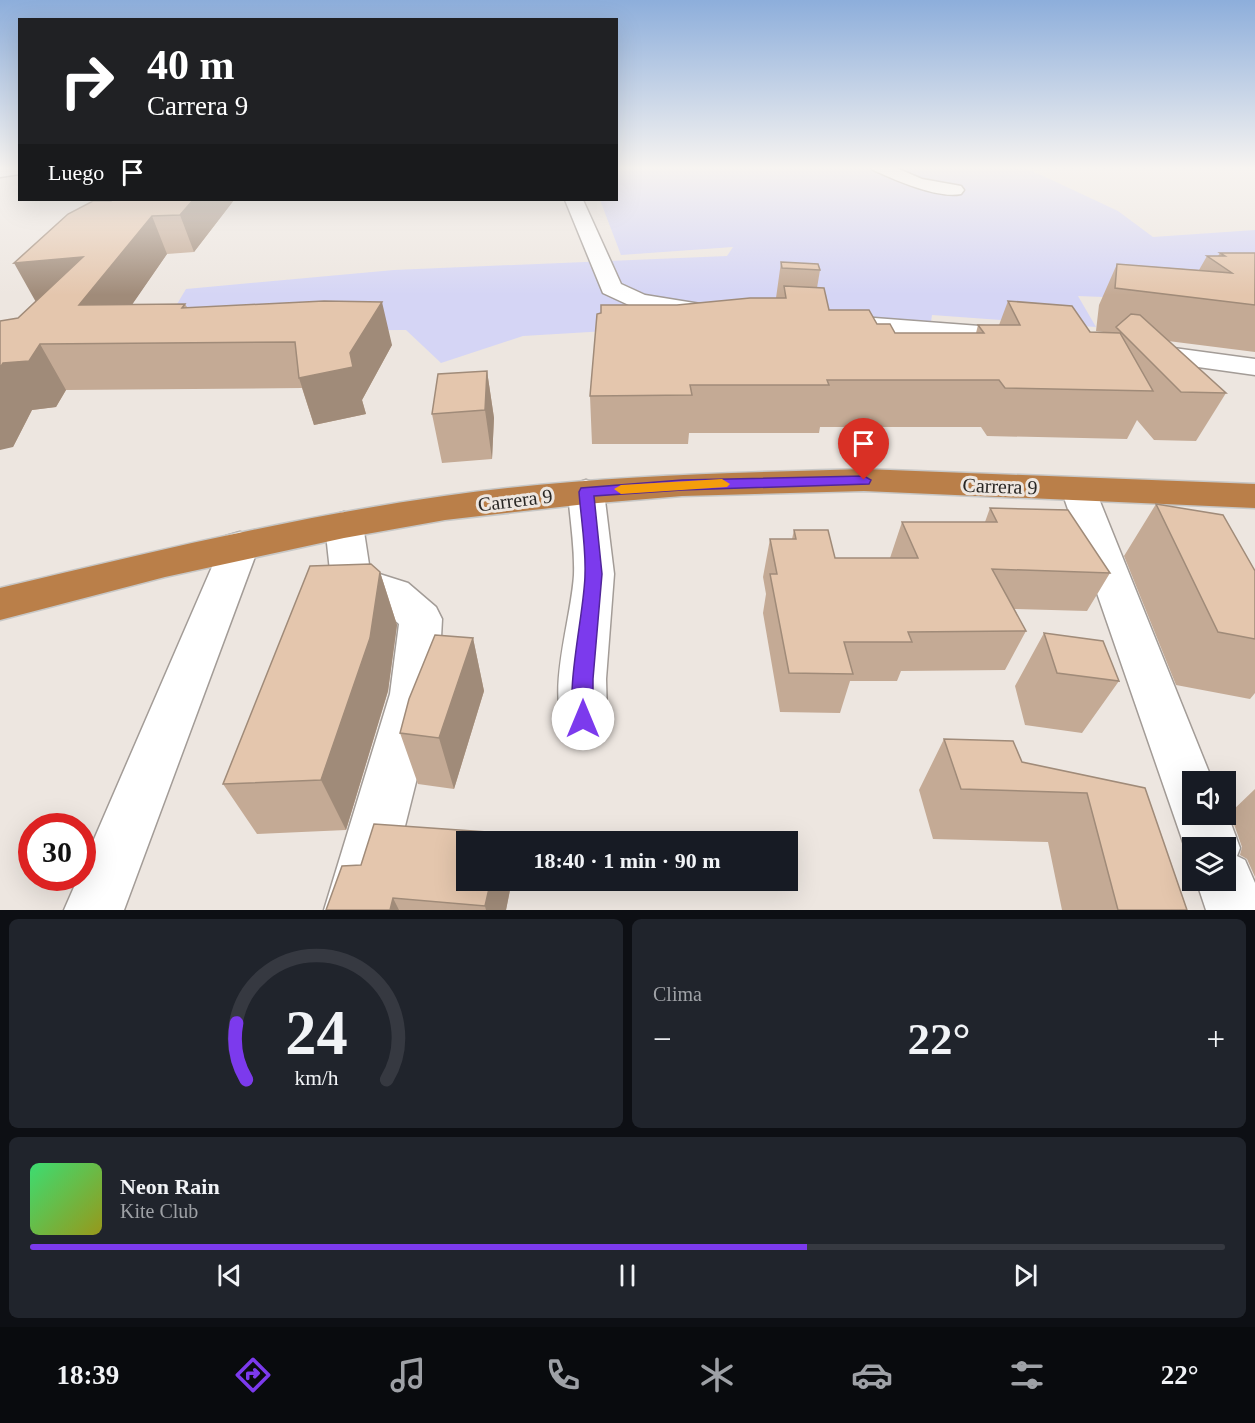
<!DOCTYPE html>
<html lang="es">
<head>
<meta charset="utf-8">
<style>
	:root { --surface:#171b24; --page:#20242c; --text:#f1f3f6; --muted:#9ea1a6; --line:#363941; --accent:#7c3aed }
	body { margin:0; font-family:Georgia,serif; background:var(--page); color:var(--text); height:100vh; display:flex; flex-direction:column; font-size:22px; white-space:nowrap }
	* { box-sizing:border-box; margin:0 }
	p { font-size:20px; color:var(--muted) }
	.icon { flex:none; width:33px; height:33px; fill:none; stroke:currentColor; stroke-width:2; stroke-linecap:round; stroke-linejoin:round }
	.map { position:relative; height:910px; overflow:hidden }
	.details { display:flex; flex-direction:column; gap:9px; padding:9px; background:#0d0f14; flex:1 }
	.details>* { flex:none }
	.hud { position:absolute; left:18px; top:18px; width:600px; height:183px; border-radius:0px; box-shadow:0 6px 24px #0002; background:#202124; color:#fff; overflow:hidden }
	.controls { position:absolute; left:1182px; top:771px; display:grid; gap:12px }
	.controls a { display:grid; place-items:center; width:54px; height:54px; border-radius:0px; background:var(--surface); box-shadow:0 6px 24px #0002; font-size:30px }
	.speed { position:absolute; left:18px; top:813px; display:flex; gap:12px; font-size:30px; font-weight:700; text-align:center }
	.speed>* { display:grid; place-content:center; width:78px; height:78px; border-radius:50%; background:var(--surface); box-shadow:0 6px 24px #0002; line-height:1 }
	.speed .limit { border:9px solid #d22; background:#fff; color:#111 }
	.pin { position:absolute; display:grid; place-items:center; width:51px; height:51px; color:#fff; margin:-62px -26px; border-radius:50% 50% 50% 0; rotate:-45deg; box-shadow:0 0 6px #0007 }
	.pin .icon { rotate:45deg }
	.me { position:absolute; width:66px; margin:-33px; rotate:0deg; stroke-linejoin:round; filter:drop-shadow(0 0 4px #0008) }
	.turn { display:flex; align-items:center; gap:21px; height:126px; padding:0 30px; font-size:27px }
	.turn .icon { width:78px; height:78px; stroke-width:2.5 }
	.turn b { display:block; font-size:42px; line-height:51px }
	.then { display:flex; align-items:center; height:57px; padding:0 30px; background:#0003; gap:12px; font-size:22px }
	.big { font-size:45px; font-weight:600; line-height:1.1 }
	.details .card { flex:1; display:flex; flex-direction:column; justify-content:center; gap:9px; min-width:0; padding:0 21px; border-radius:9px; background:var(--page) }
	.details .dial { align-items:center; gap:0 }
	.dial svg { height:156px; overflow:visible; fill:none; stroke:var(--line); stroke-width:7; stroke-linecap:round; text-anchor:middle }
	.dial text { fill:var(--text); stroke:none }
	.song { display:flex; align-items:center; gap:18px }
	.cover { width:72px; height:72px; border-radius:9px; background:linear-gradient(135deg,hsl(140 70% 55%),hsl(60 70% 35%)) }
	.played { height:6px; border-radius:3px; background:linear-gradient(90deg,var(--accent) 65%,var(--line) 65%) }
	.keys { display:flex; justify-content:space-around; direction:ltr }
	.heat { display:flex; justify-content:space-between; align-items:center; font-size:33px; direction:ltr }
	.details .tiles { flex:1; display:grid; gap:9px; grid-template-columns:1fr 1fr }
	.card:last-child { grid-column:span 2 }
	.trip { position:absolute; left:456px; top:831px; width:342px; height:60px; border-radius:0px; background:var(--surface); box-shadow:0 6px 24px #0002; font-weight:600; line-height:60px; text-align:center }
	.dock { display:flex; height:96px; justify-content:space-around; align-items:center; background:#090b0e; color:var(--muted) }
	.dock .icon { width:42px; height:42px }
	.dock .selected { color:var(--accent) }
	.dock b { font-size:27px; color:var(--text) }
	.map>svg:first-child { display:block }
</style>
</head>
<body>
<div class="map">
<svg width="1255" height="910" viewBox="0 0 1255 910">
	<rect width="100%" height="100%" fill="#ede6e0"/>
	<!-- green -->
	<path fill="#d5d5f5" d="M617,167H1024L1118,211L1153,237L1255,230V285L1179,300L1078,296L1096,327L932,315L929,336L674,327L523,336L441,363L406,330L161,331L186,289L394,270L727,256L733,247L621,255L600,200H616Z"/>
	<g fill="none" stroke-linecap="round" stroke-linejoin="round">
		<defs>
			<path id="minor" d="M0,167H20V174L0,177Z
				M871,167H894L922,179L961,186L964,190L961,194C938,199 895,180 873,170Z
				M565,200H583L621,284L645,295L713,306L716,311L713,316L704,318L631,306L603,293Z
				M848,316L1006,328L1015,330L1019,336L1015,342L1006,344L839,329L835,324L839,319Z
				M1144,344L1255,359V375L1134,358L1131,352L1134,346Z
				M1078,478L1090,481L1095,489L1213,782H1192V814H1226V810L1240,848L1237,856L1245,860L1255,883V910H1206L1196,880H1226V848H1192V868L1061,489L1066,481Z
				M586,480L598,484L604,492L614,574L606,679L607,719L600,734L583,741L566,734C546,691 571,622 574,575C575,548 570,519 568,492L574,484Z
				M344,512L357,516L363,525L370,571L408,583L436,607L442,619L438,694L384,910H324L390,694L399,624L378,605L337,591L331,580L325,525L331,516Z
				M240,532L254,536L259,546L124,910H64L78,878H82V867L221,546L226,536Z"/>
			<path id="highway" d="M864,469L1255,484V508L864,491L682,496L586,504L445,520L344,538L165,577L0,620V588C147,553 294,517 444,496C583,476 724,473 864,469Z"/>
		</defs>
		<!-- minor casing -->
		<use href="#minor" stroke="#a39c97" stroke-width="3"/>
		<!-- highway casing -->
		<use href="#highway" stroke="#c7c7c6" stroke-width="3"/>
		<!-- minor -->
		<use href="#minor" fill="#fff" fill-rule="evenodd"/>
		<!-- highway -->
		<use href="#highway" fill="#ba7f49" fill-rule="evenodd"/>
	</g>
	<!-- wall -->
	<path fill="#c4aa95" d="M112,200H234L194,252L167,254L132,304H185L187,307L392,345L362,400L366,414L314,425L302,388L66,390L56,407L32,410L13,447L18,318L36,301Z
		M1220,253H1255V352L1168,341L1226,393L1196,441L1154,440L1137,420L1127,439L987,436L981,427H820L819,433H689L688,444H592L590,396L677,305L776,298L781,262L820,270L817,288L829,310L877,324L895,333H976L978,325H999L1008,301L1090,332L1111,333L1096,331L1099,305L1117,264L1199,270L1207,256H1218Z
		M487,371L494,418L492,459L442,463L432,414Z
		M1156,504L1255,571V693L1250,699L1176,685L1124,556Z
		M990,508L1110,573L1087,611L1014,609L1026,631L1005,670L901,671L897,681H850L840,713L780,712L763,613L766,594L763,577L770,539H792L794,530L835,558H890L902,522H985Z
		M380,572L397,625L388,691L346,830L257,834L223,784Z
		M1044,633L1119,681L1082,733L1025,725L1015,686Z
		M473,638L484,691L454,789L418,784L400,733Z
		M944,739L1022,762L1145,788L1187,910H1062L1048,842L933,839L919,790Z
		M1255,789V877L1247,859L1240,855L1242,847L1230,813Z
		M466,880H512L506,910H326Z"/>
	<!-- shaded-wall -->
	<path fill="#a08b79" d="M193,200H234L194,252L180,215Z
		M152,216L167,254L105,344L37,304L14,263Z
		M382,302L392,345L362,400L366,414L314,425L299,378L350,353Z
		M40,344L66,390L56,407L32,410L13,447L0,450V368L3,363Z
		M487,371L494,418L492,459L485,410Z
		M380,572L397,625L388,691L346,830L321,780Z
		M473,638L484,691L454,789L439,738Z
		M501,833L503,842H499Z
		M491,880H512L506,910H486L485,906Z
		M393,898L399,910H390Z"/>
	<!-- building -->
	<path fill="#e4c6ad" stroke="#a08b79" stroke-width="1.5" d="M112,200H193L180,215L152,216L79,305L185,304L182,308L324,301L382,302L350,353L353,367L299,378L295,342L40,344L29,361L3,363L0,368V321L18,318L83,257L14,263L68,214L93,201H111Z
		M1220,253H1255V305L1115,288L1117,264L1232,273L1207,256H1225Z
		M781,262L818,264L820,270L782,268Z
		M784,286L824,288L829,310H869L877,324H890L895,333H984L978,325H1020L1008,301L1072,306L1090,332L1120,333L1153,391L1005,388L999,380H827L829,385H690L692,395L590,396L597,314L601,313V305H677L750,298H786Z
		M1131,314L1140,315L1226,393L1181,392L1116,327Z
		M487,371L485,410L432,414L438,374Z
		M1156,504L1223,515L1255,571V639L1218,632Z
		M990,508L1068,510L1110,573L992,569L1026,631L908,632L912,642H844L853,674L789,673L770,574H777L770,539H796L794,530H828L835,558H918L902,522H997Z
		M371,564L380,572L370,638L321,780L223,784L310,566Z
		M1044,633L1103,641L1119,681L1057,673Z
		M435,635L473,638L439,738L400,733L409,699Z
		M944,739L1013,741L1022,762L1145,788L1187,910H1118L1087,793L961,789Z
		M374,824L501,833L499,842H466V880H491L485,906L393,898L390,910H326L342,866L361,865Z"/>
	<!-- sky -->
	<linearGradient id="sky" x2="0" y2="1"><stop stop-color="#8daedb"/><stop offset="0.57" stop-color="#f7f4f1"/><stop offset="1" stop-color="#f7f4f1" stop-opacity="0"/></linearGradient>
	<rect width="1255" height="295" fill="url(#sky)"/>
	<!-- route -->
	<path fill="#7c3aed" stroke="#51269a" stroke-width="1.5" d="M864,476L871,480L869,484L682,490L594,496L602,574L593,679V719L590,725L583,728L576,725C563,697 585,610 585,574C586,547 581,519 579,492L581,488L682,480Z"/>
	<!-- slow -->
	<path fill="#f59e0b" d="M722,479L730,484L727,487L621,494L614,489L621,485Z"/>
	<g text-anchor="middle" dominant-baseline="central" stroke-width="6" stroke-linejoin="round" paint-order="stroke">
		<!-- street labels -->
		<g font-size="20" fill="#282623" stroke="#ede6e0">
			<text transform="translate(1000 486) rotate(2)">Carrera 9</text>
			<text transform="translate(515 500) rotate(-7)">Carrera 9</text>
		</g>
	</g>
</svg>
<div class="controls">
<a><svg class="icon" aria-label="sound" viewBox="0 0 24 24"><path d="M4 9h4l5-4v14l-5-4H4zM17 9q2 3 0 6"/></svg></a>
<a><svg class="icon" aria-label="layers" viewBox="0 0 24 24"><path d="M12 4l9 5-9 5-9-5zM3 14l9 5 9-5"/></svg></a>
</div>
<div class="speed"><div class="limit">30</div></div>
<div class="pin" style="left:864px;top:480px;background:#d93025"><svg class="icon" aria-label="arrive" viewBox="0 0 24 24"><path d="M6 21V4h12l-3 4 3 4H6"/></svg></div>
<svg class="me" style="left:583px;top:719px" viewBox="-20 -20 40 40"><circle r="19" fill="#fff"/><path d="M0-13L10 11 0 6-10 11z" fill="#7c3aed"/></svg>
<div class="trip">18:40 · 1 min · 90 m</div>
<div class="hud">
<div class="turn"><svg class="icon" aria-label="right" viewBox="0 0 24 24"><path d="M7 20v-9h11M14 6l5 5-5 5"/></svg><div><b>40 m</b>Carrera 9</div></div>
<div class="then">Luego<svg class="icon" aria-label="arrive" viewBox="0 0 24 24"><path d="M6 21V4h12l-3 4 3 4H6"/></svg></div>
</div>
</div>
<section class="details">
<div class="tiles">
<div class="card dial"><svg viewBox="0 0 100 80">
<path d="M14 69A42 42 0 1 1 86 69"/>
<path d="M14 69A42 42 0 0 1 9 40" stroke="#7c3aed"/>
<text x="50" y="56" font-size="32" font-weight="700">24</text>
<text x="50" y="72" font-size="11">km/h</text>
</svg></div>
<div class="card"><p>Clima</p>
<div class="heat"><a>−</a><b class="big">22°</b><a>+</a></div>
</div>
<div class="card">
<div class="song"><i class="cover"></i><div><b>Neon Rain</b><p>Kite Club</p></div></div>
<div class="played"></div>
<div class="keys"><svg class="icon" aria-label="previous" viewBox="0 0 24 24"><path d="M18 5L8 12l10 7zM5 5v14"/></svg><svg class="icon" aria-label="pause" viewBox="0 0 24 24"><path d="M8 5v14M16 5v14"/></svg><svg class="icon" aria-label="next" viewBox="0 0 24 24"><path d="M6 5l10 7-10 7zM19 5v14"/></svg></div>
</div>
</div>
</section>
<nav class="dock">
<b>18:39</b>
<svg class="icon selected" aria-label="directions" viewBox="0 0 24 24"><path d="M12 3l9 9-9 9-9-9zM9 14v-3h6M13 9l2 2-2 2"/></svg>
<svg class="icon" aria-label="music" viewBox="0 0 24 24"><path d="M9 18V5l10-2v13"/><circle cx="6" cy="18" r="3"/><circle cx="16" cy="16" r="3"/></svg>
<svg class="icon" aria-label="phone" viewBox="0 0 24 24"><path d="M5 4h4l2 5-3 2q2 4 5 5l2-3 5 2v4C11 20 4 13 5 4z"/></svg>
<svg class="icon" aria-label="climate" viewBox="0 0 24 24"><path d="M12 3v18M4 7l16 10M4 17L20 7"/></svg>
<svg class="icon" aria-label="car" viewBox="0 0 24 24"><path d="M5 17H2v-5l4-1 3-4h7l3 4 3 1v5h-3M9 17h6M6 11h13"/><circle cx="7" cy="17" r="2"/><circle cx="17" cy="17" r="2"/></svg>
<svg class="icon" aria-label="filters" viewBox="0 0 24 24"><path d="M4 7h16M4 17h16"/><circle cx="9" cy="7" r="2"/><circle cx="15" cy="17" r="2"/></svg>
<b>22°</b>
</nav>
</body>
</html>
